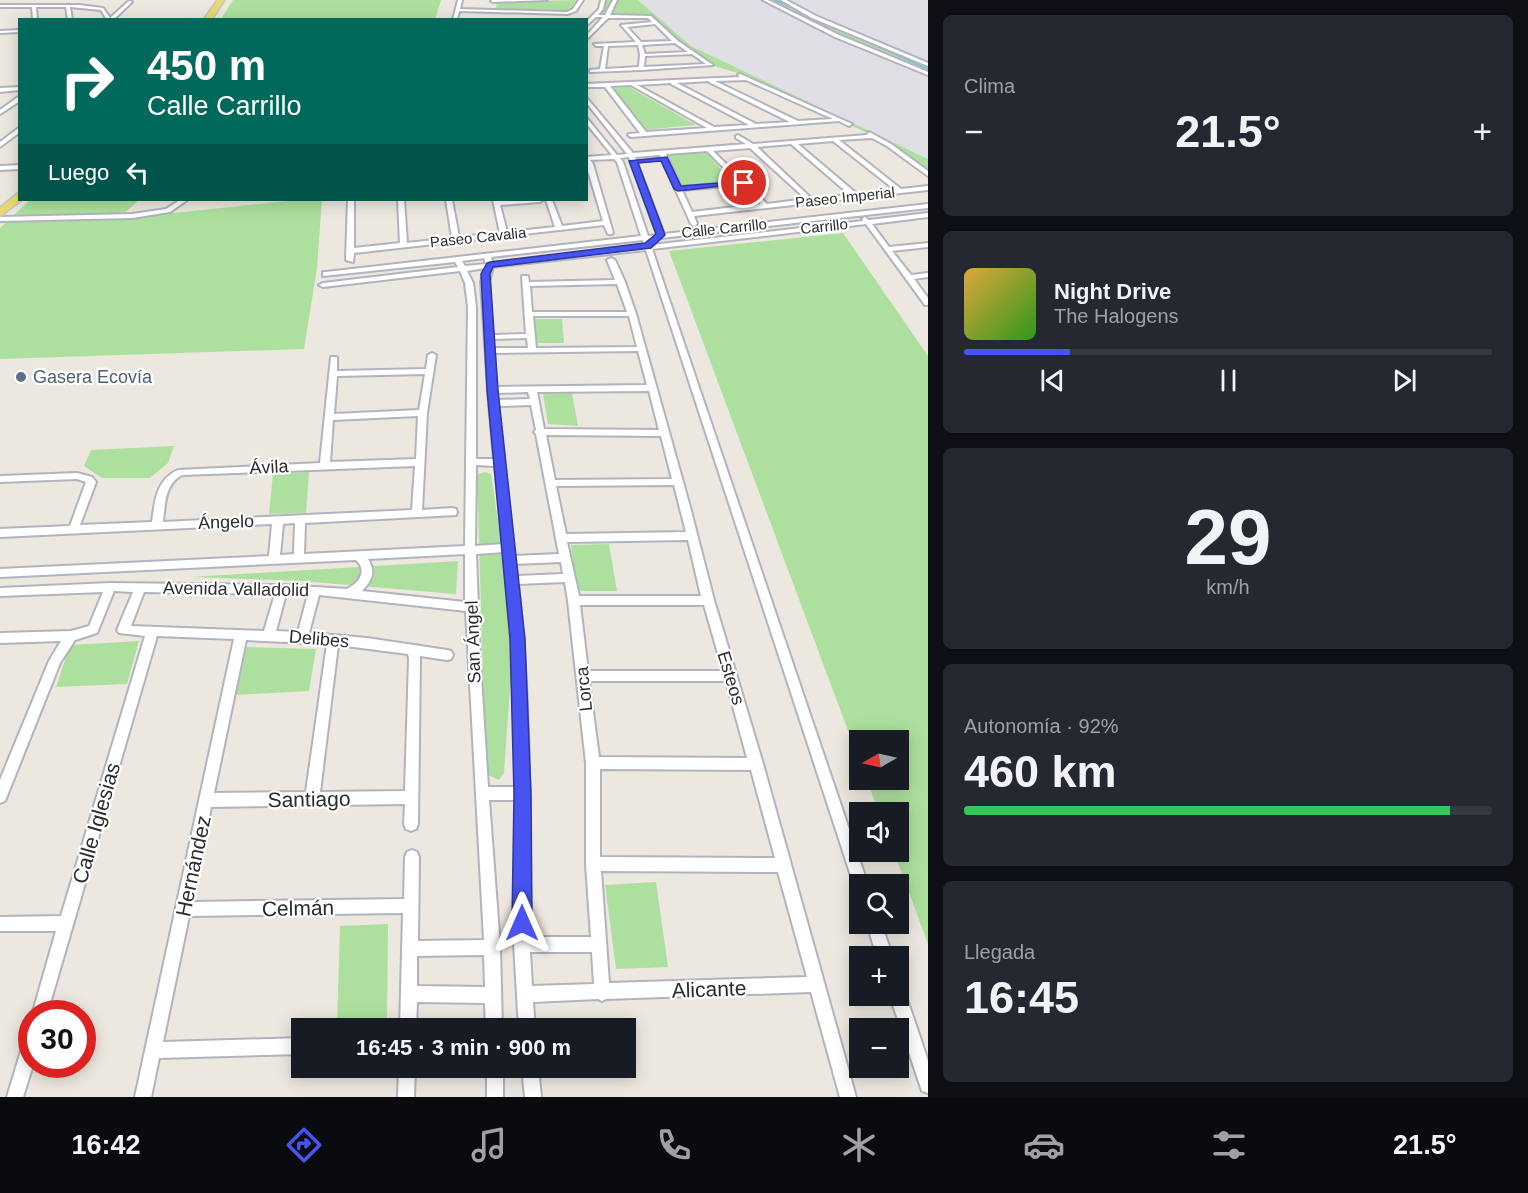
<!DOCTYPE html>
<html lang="es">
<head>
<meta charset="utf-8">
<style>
	:root { --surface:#171b24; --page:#242831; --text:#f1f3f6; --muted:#9ea1a6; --line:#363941; --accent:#4754f1 }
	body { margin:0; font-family:Helvetica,sans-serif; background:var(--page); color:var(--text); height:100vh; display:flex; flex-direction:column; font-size:22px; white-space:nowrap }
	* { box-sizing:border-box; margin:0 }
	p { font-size:20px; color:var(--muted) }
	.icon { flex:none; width:33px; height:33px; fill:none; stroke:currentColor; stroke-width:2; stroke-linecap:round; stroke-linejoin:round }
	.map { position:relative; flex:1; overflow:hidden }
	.sheet { display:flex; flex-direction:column; gap:15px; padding:15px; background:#0d0f14; width:600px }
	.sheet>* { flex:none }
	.banner { position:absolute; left:18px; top:18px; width:570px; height:183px; border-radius:0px; box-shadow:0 3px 15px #0003; background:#00695c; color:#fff; overflow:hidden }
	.needle { width:39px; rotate:261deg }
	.controls { position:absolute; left:849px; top:730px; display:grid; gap:12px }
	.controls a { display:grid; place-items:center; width:60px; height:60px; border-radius:0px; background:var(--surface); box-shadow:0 3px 15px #0003; font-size:30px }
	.speed { position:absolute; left:18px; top:1000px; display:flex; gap:12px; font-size:30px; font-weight:700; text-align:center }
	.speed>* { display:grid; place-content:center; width:78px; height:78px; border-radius:50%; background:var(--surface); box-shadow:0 3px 15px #0003; line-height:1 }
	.speed .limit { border:9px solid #d22; background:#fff; color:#111 }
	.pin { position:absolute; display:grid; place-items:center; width:51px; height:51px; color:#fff; margin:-26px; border:3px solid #fff; border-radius:50%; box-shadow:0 2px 6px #0007 }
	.me { position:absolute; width:66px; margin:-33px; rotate:0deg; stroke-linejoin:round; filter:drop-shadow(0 0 4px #0008) }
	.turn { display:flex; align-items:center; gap:21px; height:126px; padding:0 30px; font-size:27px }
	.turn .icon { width:78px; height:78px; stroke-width:2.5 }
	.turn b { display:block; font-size:42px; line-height:51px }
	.then { display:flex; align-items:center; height:57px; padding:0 30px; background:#0003; gap:12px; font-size:22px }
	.big { font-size:45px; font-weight:700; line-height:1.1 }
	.sheet .tile { flex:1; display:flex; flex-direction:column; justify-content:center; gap:9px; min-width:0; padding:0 21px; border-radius:9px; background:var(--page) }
	.sheet .dial { align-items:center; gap:0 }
	.dial b { font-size:78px; line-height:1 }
	.song { display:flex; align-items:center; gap:18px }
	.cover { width:72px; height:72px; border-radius:9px; background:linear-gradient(135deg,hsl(40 70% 55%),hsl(110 70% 35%)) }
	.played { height:6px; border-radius:3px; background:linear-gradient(90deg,var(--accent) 20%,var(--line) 20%) }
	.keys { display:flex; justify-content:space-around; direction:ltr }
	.heat { display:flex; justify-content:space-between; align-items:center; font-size:33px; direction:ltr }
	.charge { height:9px; border-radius:4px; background:linear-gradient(90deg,#34c759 92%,var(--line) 0) }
	.trip { position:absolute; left:291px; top:1018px; width:345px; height:60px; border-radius:0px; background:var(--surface); box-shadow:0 3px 15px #0003; font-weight:700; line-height:60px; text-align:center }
	.tabs { display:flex; height:96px; justify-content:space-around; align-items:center; background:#090b0e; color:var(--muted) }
	.tabs .icon { width:42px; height:42px }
	.tabs .selected { color:var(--accent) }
	.tabs b { font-size:27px; color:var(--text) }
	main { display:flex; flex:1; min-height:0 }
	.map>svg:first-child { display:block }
</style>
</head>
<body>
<main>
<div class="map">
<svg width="928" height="1097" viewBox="0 0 928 1097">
	<rect width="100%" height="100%" fill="#ede8df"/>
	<!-- industrial -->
	<path fill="#e1dfe6" d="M638,0H928V159L691,46Z"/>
	<!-- green -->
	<path fill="#ade09e" d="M233,0H441L435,19H221Z
		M576,0L570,10L496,9L497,2Z
		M603,0H638L691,46L928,159V174L874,136L737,73L711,65L676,42L649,17L595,16Z
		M765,0H783L928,65V74L865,48Z
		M629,87L696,125L642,130L612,88Z
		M705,151L732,182L681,187L665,154Z
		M30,200H139L118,219L297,200H322L317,268L304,349L0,359V228Z
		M843,233L928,356V944L894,852H898V813H879L867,780H898V741H860L859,760L669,251Z
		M535,319H562L564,343H537Z
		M572,393L578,426L548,424L543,394Z
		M174,446L168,463L150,478H102L84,466L91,450Z
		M309,472L306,513L269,514L273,474Z
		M485,472L491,474L514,631L504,773L499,780L486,774L477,474Z
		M609,544L617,591H576L571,545Z
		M458,561L456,594L301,581L191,577Z
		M139,641L127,684L56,687L70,645Z
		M243,647L316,649L309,691L233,695Z
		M656,882L668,967L616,969L605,885Z
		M388,924L387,1024L337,1025L340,926Z"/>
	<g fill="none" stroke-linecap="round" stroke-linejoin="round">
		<!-- stream -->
		<path stroke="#77bee9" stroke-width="1.5" d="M775,0L928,69"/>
		<defs>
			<path id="street" d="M458,0H462L460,9L567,12L573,9L579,0H583L576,11L568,14L459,11L457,20H453Z
				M492,0H547L493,2L491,1Z
				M601,0H605L603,9L598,15H605L613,0H617L610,15L651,16L678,41L713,65L641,70L590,72V70L600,69L604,46H596L594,44L636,42L621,25L652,22L648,18H608L586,40V36L603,17H596L586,26V22L599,9ZM655,24L672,41L641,42L627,27ZM675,43L688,52L645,54L642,45ZM638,45L640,54L639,67L605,69L608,46ZM692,54L706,64L644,67L645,56Z
				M763,0H768L839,35L928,72V75L835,37Z
				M781,0H786L816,16L928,63V66L812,18Z
				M129,1L132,2L113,20H107L101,10L70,7L72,20H68L66,7H36L37,20H33L32,7H0V5H79L103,8L110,18Z
				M20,30V32L0,33V31Z
				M740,74L852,124L849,126L839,121L631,137L628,135L629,134L640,133L605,87H586V84L740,77L738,75ZM746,80L833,119L798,121L715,81ZM709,81V82L790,122L756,124L677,83ZM671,83V84L749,125L714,127L637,85ZM631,85L707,128L646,132L610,86Z
				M20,87V90L0,92V88Z
				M18,97H20V101L0,114V110Z
				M586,97L633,153L746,144L736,138V136L738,135L753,144L867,135L869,132L891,144L928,171V176L887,146L872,138L839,140L901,189L928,186V190L694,216L697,224L694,226L691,224L660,155L635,157L664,234L928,204V208L661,238L657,240H649L651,245L863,221L862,219L865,217L869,220L928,213V217L872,224L889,247L928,243V247L892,251L911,275L928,273V277L914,279L928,298V305H925L866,224L652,249L868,885H860V892L856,890L854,885L646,250L493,267L489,282L492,335L526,334L522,276H528L529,282L615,280L607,260L611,258L615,260L625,282L636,314L690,507L714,600L763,764L856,1097H840L811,992L606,999L602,1001L598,999L533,1002L535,1029H519L514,944L516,800H489L500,947L502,1029H486L485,1003L417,1002L416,1029H400L403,913L189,916L163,1042L302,1038V1054L159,1058L151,1097H135L234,639L157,636L47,1014L32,1015L56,931H0V917L61,916L145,636L119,633L117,630L133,592L114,591L97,633L75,640L60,663L5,801L0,803V780L49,661L61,641L0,643V633L71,631L89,626L103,592L0,596V588L110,583L282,585L347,589C359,583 368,571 356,560L0,577V569L269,556L272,524L0,537V529L70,526L86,482L77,479L0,482V476L77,473L92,477L96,482L80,525L152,522C155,501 156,480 178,470L320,463L331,357H337V371L426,369L428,355L432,353L436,355L427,413L422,510L452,508L456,509L457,512L456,515L305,523L304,554L465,546L468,307L465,283L460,271L323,287L319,285L323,283L458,267L455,262L323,276V272H326L641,236L617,162L614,159L590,160L593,164L613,233L612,234H608L604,225L354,253L353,262L346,260L348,200H354V248L400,243L398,200H404L407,243L452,238L446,200H452L459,237L500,233L493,200L499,201L543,200L540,202L500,205L507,232L555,227L546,200H552L562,226L603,221L586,164V157L612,155L586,123V117L617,155L627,154L586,102ZM833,141L895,190L857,194L798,144ZM791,144L850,195L812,199L757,147ZM750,148L806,199L767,204L713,151ZM707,151L738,182L681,187L666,154ZM629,157L657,234V235L648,236L623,162L620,158ZM741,185L761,204L692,212L682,190ZM643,240L644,246L493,263L491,257ZM484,258L486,264L465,266L462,261ZM485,268L481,282L489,403L494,459H476V307L473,283L467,271ZM617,284L627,312H532L530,286ZM533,316H629L637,347L536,348ZM527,338L528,348H493V339ZM638,351L647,385L496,387L494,353ZM425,374L419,410L334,414L337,376ZM649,391L659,430L544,429L537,392ZM528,392L530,399L497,400V393ZM531,405L536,430L534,432L536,434L559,554L514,556L498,406ZM418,416L416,459L330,462L333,420ZM546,435L661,436L672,479L555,480ZM476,465L495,466L503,544L475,546ZM415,466L412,510L163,522C165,504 165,484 182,475ZM674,485L686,532L566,534L556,486ZM295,523L294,554L280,555L283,524ZM688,540L701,596H579L567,542ZM504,552L512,639L516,787H488L480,660L476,554ZM465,554V602L362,591C372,581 376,571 368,559ZM561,562L563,574L517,576L515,564ZM565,582L568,601L586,763V864L591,937H530C530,819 531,701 518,584ZM144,592L275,594L264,631L131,626ZM286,594H308L298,632L276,631ZM319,595L466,611L484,940L418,941L419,857L417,852L412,850L407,852L405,857L404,899L192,902L211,807L405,804L404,824L406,829L411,831L416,829L418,824L420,656L447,660L451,659L453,655L451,651L447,650L367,638L309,633ZM580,605H704L723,671H588ZM246,640L327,644L306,792L214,793ZM338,645L408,654L409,659L405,791L320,792ZM589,681H726L747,758L599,757ZM600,769L751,770L775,858L600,857ZM601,871L778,872L807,977L609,983ZM530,952H592L594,984L532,986ZM484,955L485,987L417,986V956Z
				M20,127V132L0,147V142Z
				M20,165V169L0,170V166Z
				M180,200H187L170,212L132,218L0,221V217L132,214L166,209Z
				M867,924H881L893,957H877Z
				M898,988L904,990L906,996L928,1061V1093L922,1091L920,1085L890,996H898Z
				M32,1033V1065H33L23,1097H7L24,1041L26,1035Z
				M399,1068H415L414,1097H398Z
				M487,1068H503V1097H487Z
				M522,1068H538L541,1097H525Z"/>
			<path id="primary" d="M218,0H224L211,20H204Z
				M20,192L21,200L0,216V208Z"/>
		</defs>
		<!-- street casing -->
		<use href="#street" stroke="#b2b3be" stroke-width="4"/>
		<!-- primary casing -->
		<use href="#primary" stroke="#c8c8c8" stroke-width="4"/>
		<!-- street -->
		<use href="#street" fill="#fff" fill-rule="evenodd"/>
		<!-- primary -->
		<use href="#primary" fill="#eada66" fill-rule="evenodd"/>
	</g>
	<!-- route -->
	<path fill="#4754f1" stroke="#2e379d" stroke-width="1.5" d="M667,157L681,186L744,181L748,183L678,191L674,189L661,161L638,163L665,235L651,248L493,267L490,274L498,390L525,639L531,794L532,923L529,930L522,932L515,930L512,923L514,794L510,639L487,390L481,274L487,263L490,262L645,243L656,234L629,161Z"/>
	<!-- markers -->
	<circle fill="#5c6f8a" stroke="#fff" stroke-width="2" cx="21" cy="377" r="6"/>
	<g text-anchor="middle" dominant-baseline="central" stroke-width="4.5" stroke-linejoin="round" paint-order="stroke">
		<!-- far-street labels -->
		<g font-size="15" fill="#2c2c2c" stroke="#fff">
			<text transform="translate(845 197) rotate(-6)">Paseo Imperial</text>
			<text transform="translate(824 226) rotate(-6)">Carrillo</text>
			<text transform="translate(724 228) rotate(-6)">Calle Carrillo</text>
			<text transform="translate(478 237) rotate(-6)">Paseo Cavalia</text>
		</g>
		<!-- service labels -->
		<g font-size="18" fill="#4e5e75" stroke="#fff" text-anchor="start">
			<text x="33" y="377">Gasera Ecovía</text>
		</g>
		<!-- street labels -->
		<g font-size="18" fill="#2c2c2c" stroke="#fff">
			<text transform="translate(269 467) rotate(-3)">Ávila</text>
			<text transform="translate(226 522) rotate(-2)">Ángelo</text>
			<text transform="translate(236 589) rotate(1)">Avenida Valladolid</text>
			<text transform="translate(319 639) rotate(5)">Delibes</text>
			<text transform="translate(473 642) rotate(-92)">San Ángel</text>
			<text transform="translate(731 678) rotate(73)">Esteos</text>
			<text transform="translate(584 689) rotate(-96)">Lorca</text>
		</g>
		<!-- near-street labels -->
		<g font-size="21" fill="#2c2c2c" stroke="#fff">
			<text transform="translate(309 799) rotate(-1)">Santiago</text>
			<text transform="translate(96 823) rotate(-74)">Calle Iglesias</text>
			<text transform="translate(193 866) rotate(-78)">Hernández</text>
			<text transform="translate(298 908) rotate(-1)">Celmán</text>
			<text transform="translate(709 989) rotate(-2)">Alicante</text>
		</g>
	</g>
</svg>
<div class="controls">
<a><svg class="needle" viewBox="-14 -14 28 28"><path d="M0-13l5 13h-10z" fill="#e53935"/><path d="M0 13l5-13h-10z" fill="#9ea1a6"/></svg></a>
<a><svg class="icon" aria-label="sound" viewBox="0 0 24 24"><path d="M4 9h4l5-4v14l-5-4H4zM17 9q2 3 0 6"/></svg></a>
<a><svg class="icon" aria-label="search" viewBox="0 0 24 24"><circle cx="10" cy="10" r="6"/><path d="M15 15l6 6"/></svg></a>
<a>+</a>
<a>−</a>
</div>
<div class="speed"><div class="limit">30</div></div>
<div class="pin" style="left:744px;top:183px;background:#d93025"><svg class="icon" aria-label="arrive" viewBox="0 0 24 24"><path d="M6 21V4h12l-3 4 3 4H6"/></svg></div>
<svg class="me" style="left:522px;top:923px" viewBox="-20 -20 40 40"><path d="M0-17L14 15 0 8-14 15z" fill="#4754f1" stroke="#fff" stroke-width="4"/></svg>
<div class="trip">16:45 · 3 min · 900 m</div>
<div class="banner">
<div class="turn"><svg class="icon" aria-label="right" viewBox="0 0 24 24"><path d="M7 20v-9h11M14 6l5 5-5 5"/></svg><div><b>450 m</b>Calle Carrillo</div></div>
<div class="then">Luego<svg class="icon" aria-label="left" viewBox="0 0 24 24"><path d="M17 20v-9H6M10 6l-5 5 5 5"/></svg></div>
</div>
</div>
<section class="sheet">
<div class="tile"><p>Clima</p>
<div class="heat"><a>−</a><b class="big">21.5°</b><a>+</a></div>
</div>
<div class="tile">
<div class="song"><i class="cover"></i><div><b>Night Drive</b><p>The Halogens</p></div></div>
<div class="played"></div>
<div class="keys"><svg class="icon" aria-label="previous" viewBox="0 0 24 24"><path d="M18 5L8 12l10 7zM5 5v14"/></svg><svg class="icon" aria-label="pause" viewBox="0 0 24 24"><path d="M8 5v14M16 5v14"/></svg><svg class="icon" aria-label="next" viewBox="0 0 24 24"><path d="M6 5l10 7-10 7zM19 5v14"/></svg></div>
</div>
<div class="tile dial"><b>29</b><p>km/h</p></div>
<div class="tile"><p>Autonomía · 92%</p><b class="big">460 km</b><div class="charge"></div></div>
<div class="tile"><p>Llegada</p><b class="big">16:45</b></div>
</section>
</main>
<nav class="tabs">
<b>16:42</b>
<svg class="icon selected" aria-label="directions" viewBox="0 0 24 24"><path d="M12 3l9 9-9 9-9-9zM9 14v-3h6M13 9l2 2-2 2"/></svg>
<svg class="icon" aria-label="music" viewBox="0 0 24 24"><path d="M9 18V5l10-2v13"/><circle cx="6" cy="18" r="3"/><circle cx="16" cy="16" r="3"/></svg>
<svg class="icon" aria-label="phone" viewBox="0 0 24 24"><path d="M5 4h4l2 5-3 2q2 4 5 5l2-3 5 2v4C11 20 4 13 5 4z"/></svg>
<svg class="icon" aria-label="climate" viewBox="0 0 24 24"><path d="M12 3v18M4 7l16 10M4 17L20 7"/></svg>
<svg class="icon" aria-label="car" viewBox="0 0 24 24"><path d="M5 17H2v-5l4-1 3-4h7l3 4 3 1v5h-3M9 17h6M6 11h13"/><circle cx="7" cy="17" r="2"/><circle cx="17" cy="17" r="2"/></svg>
<svg class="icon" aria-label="filters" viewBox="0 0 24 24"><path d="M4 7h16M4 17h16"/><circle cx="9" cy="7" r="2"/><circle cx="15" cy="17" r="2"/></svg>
<b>21.5°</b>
</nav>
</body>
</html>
